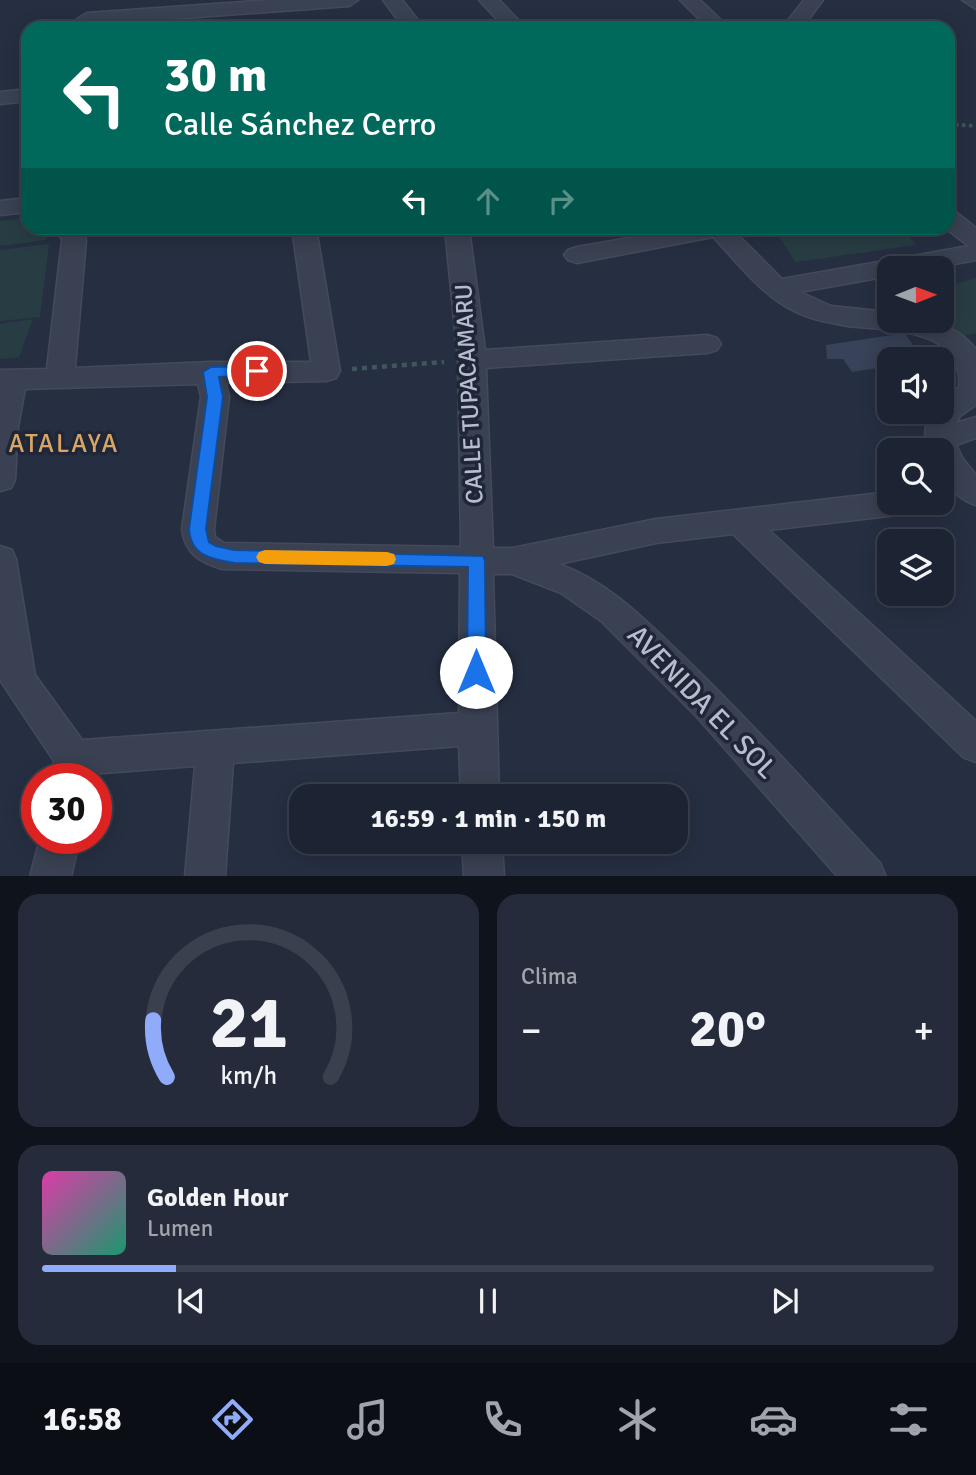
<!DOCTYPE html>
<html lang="es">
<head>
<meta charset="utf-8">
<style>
	:root { --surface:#1c2332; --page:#252b3a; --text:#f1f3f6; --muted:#a0a4ac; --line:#3a404d; --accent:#8fabfa }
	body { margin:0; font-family:Signika,sans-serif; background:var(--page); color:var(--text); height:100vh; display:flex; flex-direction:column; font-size:26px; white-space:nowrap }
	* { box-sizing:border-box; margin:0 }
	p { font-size:23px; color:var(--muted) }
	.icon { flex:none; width:38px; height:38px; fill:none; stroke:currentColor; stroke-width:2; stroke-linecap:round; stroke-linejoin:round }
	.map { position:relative; height:876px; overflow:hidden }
	.side { display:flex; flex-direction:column; gap:18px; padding:18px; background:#0f131c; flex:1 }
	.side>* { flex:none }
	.top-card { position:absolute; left:21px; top:21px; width:934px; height:214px; border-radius:21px; box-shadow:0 4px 18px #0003,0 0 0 2px var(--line); background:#00695c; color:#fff; overflow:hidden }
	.needle { width:46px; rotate:89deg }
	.tools { position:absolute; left:877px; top:256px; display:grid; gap:14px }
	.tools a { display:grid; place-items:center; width:77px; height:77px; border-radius:14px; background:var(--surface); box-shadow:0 4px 18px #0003,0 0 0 2px var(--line); font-size:35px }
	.speed { position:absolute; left:21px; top:763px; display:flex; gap:14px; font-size:35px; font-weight:700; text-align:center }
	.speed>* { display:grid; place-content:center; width:91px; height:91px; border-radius:50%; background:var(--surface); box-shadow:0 4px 18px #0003,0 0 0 2px var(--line); line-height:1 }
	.speed .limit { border:10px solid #d22; background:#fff; color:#111 }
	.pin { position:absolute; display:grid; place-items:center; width:60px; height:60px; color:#fff; margin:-30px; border:4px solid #fff; border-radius:50%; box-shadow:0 2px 7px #0007 }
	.me { position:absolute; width:77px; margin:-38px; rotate:0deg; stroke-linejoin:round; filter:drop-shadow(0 0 5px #0008) }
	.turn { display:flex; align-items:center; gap:24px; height:147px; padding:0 28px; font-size:32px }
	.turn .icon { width:91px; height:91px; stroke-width:2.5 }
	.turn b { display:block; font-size:49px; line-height:60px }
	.lanes { display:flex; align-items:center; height:66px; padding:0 28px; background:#0003; justify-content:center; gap:35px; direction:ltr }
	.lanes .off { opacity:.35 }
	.big { font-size:52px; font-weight:800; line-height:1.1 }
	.side .widget { flex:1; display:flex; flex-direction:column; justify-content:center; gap:10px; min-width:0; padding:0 24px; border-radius:21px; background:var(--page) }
	.side .dial { align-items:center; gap:0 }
	.dial svg { height:182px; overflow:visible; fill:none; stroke:var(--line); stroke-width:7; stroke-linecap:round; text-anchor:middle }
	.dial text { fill:var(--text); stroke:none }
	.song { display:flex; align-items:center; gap:21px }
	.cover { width:84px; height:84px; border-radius:10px; background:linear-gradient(135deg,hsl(320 70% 55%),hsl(160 70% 35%)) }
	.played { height:7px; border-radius:4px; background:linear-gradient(90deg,var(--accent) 15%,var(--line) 15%) }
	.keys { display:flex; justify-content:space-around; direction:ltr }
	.heat { display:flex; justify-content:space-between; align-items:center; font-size:38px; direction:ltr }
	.side .tiles { flex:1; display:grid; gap:18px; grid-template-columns:1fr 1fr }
	.widget:last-child { grid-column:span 2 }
	.trip { position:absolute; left:289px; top:784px; width:399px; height:70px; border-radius:21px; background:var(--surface); box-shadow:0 4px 18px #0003,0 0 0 2px var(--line); font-weight:800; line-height:70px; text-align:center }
	.menu { display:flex; height:112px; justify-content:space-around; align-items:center; background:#0b0e14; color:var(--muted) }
	.menu .icon { width:49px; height:49px }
	.menu .active { color:var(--accent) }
	.menu b { font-size:32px; color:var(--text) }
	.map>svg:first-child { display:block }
</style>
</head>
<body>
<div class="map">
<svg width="976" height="877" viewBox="0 0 976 877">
	<rect width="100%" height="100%" fill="#262f42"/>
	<!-- green -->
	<path fill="#283d43" d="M28,218V228H48L46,240L0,246V221Z
		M773,228H903L916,245L796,262Z
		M49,244L40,317L0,321V250Z
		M976,278V333L952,339L933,320H942V288Z
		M33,319L19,357L0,359V324Z"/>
	<!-- building -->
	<path fill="#384258" d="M899,334L906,335L923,359H889V366L852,372L843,359H827L826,345Z"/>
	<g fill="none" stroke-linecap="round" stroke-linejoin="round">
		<defs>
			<path id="minor" d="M271,0H358L349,6L87,25L77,19L87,13Z
				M383,0H402L424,28H404Z
				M479,0H499L526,28H505Z
				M680,0H700L729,28H708Z
				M804,0H823L802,28H782Z
				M962,0H976V9Z
				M28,89V101L0,104V92Z
				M28,198V212L0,215V201Z
				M948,211L957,213L976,228V260L933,268H889V276L800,292L831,306L889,312V320C924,320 952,320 976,349V405L960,416L956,423L976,417V438L956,445L963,459L976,475V505C963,501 945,488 942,474C940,467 942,457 942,450H928C923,435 925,424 932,411H942V400L959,387C964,327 888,331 848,326C830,323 812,320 796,312C762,296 739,264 713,237L577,263L568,260L564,255L568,250L577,247L687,228H731L782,279L969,246L945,228H948Z
				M56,228H80L86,240L75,368L210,362H311L292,228H316L340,371L336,378L326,381L226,383L229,397L214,529L215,537L224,543L461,547L458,360L445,228H469L485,350L707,335L717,338L721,344L717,350L707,353L486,368L493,548H513L656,519L889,492V502H922L917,510L906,514L769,530L976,721V762L963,757L733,534L656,543L559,564C611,583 647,622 686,659C753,724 816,794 880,863L886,877H838L697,717L601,621L561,593L512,574H493L499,796H461L459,746L233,763L225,877H185L195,766L90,774L89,779H51L54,761L0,680V546L12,550L16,559L35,675L82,740L459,713L460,573L222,569C200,562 185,554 182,529L201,397L198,384L25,389L18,427L15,480L11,488L0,491V370L47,369L62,240Z
				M40,838H80L71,877H30Z
				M462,842H502L504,877H464Z"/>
		</defs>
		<!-- minor casing -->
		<use href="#minor" stroke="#444a5b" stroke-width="3"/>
		<!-- path-far1 -->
		<path stroke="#41565b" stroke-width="3.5" stroke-dasharray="3.5 3.5" stroke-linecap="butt" d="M948,124L976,126"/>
		<!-- path -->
		<path stroke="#41565b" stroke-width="4.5" stroke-dasharray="5 5" stroke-linecap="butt" d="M352,369L444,362"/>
		<!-- minor -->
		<use href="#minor" fill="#3a4152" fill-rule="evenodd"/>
	</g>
	<!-- route -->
	<path fill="#1a73e8" stroke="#114b97" stroke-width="2" d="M257,366L262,368L264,371L262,375L219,377L223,397L206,529L209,542L216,546L234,550L483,556L485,561L486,672L483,678L476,680L470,678L467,672L468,567L234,563C211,559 191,556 189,529L207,397L203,372L211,367Z"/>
	<!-- slow -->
	<path fill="#f59e0b" d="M265,550L387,552L394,554L396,559L394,564L387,566L265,564L259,562L256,557L259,552Z"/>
	<g text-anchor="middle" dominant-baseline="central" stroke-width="7" stroke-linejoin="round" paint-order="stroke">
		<!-- street labels -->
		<g font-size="24" fill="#b7bdcc" stroke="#1f2637">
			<text transform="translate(469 394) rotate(-93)">CALLE TUPACAMARU</text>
		</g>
		<!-- neighbourhood labels -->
		<g font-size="26" letter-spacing="2" fill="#d8a567" stroke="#1f2637">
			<text x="64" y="444">ATALAYA</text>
		</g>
		<!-- near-street labels -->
		<g font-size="28" fill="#b7bdcc" stroke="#1f2637">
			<text transform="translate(702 702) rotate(46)">AVENIDA EL SOL</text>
		</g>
	</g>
</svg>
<div class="tools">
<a><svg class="needle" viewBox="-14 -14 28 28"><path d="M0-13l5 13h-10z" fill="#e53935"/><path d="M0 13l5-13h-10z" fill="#a0a4ac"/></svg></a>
<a><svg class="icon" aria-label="sound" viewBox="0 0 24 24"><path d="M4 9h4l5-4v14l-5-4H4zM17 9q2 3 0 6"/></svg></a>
<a><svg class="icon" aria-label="search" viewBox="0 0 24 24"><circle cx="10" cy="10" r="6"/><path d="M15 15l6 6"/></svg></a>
<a><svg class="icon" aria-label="layers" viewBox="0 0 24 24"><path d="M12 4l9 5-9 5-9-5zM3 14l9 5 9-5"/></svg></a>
</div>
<div class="speed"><div class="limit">30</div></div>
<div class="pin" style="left:257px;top:371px;background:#d93025"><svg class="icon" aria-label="arrive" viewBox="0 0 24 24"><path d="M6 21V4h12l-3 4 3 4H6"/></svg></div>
<svg class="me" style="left:476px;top:672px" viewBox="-20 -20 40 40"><circle r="19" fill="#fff"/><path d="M0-13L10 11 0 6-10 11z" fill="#1a73e8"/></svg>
<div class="trip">16:59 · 1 min · 150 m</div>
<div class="top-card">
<div class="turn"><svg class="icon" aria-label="left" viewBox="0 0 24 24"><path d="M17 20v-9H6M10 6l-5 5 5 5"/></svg><div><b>30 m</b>Calle Sánchez Cerro</div></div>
<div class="lanes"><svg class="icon" aria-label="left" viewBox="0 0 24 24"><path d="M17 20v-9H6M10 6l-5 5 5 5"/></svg><svg class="icon off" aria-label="ahead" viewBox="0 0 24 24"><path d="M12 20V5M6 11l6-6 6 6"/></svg><svg class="icon off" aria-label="right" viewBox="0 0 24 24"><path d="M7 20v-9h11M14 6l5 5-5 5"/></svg></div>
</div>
</div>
<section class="side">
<div class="tiles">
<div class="widget dial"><svg viewBox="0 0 100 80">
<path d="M14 69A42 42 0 1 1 86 69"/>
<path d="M14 69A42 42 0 0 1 8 44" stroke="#8fabfa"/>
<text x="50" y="56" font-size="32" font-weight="700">21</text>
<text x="50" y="72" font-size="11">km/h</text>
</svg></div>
<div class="widget"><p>Clima</p>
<div class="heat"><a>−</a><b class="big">20°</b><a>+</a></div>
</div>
<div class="widget">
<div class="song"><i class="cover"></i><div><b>Golden Hour</b><p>Lumen</p></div></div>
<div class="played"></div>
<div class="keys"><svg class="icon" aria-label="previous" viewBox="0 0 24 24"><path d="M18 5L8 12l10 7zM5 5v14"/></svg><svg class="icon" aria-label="pause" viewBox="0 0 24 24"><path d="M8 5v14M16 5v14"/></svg><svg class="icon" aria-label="next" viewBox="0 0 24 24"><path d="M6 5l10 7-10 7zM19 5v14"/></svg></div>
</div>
</div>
</section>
<nav class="menu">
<b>16:58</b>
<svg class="icon active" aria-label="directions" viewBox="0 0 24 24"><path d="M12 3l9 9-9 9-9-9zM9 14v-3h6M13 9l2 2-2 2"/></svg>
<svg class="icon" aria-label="music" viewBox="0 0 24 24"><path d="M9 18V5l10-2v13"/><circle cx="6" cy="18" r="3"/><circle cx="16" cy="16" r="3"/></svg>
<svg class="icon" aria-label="phone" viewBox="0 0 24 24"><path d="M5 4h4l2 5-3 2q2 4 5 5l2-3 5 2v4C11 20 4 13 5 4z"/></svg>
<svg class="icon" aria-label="climate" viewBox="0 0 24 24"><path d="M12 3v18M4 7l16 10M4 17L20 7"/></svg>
<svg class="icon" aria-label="car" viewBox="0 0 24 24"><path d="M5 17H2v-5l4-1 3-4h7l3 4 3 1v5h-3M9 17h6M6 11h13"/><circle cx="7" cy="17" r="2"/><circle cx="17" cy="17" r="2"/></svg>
<svg class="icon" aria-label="filters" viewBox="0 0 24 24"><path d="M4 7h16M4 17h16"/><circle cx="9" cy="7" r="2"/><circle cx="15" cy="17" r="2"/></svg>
</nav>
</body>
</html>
